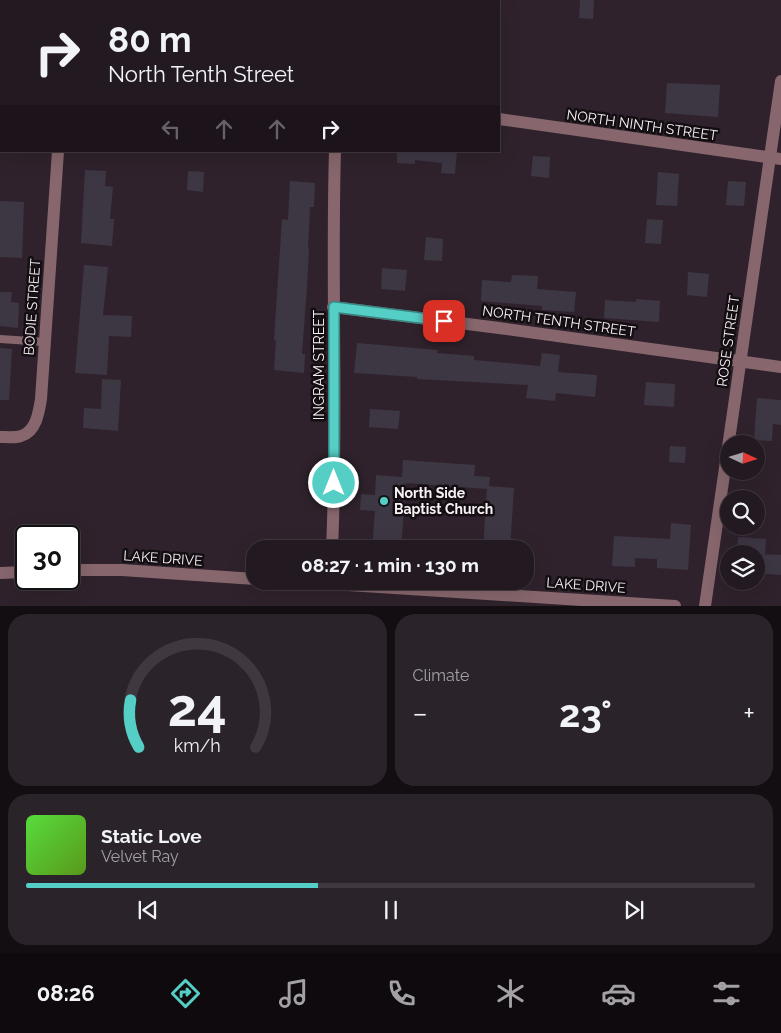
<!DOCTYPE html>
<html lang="en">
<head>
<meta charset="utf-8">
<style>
	:root { --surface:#231a21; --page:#2b232a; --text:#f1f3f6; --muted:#a3a1a5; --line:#40383f; --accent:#55cec6 }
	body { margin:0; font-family:Raleway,sans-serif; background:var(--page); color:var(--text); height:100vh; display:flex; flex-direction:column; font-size:19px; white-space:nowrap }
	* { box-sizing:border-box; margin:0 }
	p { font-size:16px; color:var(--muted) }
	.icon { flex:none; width:28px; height:28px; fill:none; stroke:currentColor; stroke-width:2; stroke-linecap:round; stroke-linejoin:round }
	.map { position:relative; height:606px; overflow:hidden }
	.side { display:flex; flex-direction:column; gap:8px; padding:8px; background:#130e12; flex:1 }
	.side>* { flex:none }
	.guide { position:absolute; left:0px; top:0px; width:500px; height:152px; box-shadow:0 5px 20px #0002,0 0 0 1px var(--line); background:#231a21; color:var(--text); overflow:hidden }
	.needle { width:32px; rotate:94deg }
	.tools { position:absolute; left:720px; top:435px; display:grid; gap:10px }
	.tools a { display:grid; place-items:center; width:45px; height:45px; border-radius:50%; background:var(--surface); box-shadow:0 5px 20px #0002,0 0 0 1px var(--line); font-size:25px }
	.speed { position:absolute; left:15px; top:525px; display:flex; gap:10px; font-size:25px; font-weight:700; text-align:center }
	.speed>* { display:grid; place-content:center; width:65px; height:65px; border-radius:50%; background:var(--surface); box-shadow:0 5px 20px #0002,0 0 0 1px var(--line); line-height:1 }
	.speed .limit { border:2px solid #111; border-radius:8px; background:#fff; color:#111 }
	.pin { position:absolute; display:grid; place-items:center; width:42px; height:42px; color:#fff; margin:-21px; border-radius:10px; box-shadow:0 2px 8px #0006 }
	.me { position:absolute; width:55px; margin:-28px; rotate:0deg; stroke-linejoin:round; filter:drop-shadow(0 0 4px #0008) }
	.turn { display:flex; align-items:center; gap:18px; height:105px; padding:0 25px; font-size:22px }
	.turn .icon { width:65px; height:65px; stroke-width:2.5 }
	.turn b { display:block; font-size:35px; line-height:42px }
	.lanes { display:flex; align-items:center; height:48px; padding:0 25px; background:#0003; justify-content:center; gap:25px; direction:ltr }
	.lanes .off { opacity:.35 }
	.big { font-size:38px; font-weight:700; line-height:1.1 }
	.side .tile { flex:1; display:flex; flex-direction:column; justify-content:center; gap:8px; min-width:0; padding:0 18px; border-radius:20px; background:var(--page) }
	.side .dial { align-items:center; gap:0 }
	.dial svg { height:130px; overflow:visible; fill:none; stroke:var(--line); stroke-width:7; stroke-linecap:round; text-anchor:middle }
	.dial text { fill:var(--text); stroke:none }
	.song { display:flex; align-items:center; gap:15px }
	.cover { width:60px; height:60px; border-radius:8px; background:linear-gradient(135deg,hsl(110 70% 55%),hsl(90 70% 35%)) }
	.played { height:5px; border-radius:2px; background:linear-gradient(90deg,var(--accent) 40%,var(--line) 40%) }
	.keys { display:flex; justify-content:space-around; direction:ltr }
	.heat { display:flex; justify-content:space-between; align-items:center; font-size:28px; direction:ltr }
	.side .tiles { flex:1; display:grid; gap:8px; grid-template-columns:1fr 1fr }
	.tile:last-child { grid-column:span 2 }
	.trip { position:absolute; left:246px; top:540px; width:288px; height:50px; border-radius:20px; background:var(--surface); box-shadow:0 5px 20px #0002,0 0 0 1px var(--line); font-weight:700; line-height:50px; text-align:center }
	.tab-bar { display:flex; height:80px; justify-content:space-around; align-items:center; background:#0e0a0d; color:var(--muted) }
	.tab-bar .icon { width:35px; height:35px }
	.tab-bar .current { color:var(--accent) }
	.tab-bar b { font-size:22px; color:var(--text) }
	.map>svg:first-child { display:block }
</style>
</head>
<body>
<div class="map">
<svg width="781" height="606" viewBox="0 0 781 606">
	<rect width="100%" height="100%" fill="#2f222c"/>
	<!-- building -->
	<path fill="#3d3744" d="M580,0H594L593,19L579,18Z
		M667,83L720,85L718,117L665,113Z
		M397,151H457L455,174L441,173L442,163L415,160V164L397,163Z
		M533,156L550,157L549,178L531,176Z
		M85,170L106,171L105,186L113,187L110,219H114L112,246L81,243Z
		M188,171L204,172L203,192L187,190Z
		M658,172L679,174L677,206L656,205Z
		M290,181L315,183L314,207H310L308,247L309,248L307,287L302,354H305L304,373L274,370L276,341L274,340L282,219L288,220Z
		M728,181L746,182L744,206L726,205Z
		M0,201L24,202L22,258L0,257Z
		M647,219L663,220L661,244L645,243Z
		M426,237L443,239L442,261L424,260Z
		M84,265L108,267L103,315L132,316L131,337L109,336L107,375L75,373Z
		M382,268L407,270L405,291L381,289Z
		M688,272L709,274L707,297L687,295Z
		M512,275L538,276L537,289L576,292L574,312L542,310V306L481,301L482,280L511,282Z
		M0,292H12L11,302L19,303L18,328L0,326Z
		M636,299L660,301L659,322L604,318L605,300L636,302Z
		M357,343L438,350L437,353L474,356V360L540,366L542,353L560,355L558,372L597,375L595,397L556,393L555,401L526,398L528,385L417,379V377L354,373Z
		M0,348L12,349L9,400H0Z
		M102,379L121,380L118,431L83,428L84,408L101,409Z
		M646,382L675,384L674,407L644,405Z
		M757,398L781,400V425L773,424L772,441L754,440Z
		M370,409L400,411L398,429L369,427Z
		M670,446L686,447L685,463L669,462Z
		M403,460L475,465L474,476L490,477L489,486L514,488L510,549H483L487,489L406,483L401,549H372L375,511L360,510L361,494L375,495L376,475L402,477Z
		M671,523L691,525L688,570L657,568V559L635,558V567L612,566L614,536L670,539Z
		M738,537L766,539L765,554H757L781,555V575L756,573V554H737Z"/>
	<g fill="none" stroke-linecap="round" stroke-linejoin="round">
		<!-- lane -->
		<path stroke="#87676d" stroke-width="8" d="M0,339L45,342"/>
		<!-- street -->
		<path stroke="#87676d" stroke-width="12" d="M24,0V1
			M335,0V1
			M237,1L240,0
			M0,60H1
			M499,119L781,159
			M333,307L499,328L781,367
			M0,437C6,437 15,438 21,436C36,432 39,412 41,399L58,151
			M332,549C338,416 331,284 335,151
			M69,570H122L255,579
			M0,573L26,572
			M286,581L675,606
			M705,606L781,81"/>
	</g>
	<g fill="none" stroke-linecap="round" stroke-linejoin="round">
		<defs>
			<path id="route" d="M334,483V307L444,321"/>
		</defs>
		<!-- route casing -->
		<use href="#route" stroke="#378681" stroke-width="12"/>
		<!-- route -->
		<use href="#route" stroke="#55cec6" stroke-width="9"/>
	</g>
	<!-- markers -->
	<circle fill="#55cec6" stroke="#130e12" stroke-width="2" cx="384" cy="501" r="5"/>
	<g text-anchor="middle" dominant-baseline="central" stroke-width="5" stroke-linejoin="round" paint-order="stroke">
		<!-- street labels -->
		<g font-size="14" fill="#faf1f7" stroke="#130e12">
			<text transform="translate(642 125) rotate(8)">NORTH NINTH STREET</text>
			<text transform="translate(32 307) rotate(-86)">BODIE STREET</text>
			<text transform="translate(559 321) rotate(8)">NORTH TENTH STREET</text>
			<text transform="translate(728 341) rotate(-82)">ROSE STREET</text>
			<text transform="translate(319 365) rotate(-90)">INGRAM STREET</text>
			<text transform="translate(163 558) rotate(4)">LAKE DRIVE</text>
			<text transform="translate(586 585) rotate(4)">LAKE DRIVE</text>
		</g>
		<!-- poi labels -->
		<g font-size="14" font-weight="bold" fill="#faf1f7" stroke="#130e12" text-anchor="start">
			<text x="394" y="493">North Side<tspan x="394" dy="16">Baptist Church</tspan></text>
		</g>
	</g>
</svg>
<div class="tools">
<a><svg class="needle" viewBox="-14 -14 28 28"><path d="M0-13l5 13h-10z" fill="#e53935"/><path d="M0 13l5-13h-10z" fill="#a3a1a5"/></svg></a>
<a><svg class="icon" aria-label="search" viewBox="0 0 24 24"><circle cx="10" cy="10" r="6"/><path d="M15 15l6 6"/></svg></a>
<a><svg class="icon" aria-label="layers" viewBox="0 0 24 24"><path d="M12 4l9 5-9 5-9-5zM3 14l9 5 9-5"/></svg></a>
</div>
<div class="speed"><div class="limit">30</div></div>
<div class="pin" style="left:444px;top:321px;background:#d93025"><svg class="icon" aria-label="arrive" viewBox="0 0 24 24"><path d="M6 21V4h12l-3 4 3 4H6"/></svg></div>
<svg class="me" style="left:334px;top:483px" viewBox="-20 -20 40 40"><circle r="17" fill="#55cec6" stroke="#fff" stroke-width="3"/><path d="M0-11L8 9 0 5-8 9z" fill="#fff"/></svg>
<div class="trip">08:27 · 1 min · 130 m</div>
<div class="guide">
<div class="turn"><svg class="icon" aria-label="right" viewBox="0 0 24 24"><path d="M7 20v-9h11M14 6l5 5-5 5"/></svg><div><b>80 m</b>North Tenth Street</div></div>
<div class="lanes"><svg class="icon off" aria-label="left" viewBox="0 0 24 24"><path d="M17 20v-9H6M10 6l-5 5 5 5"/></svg><svg class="icon off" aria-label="ahead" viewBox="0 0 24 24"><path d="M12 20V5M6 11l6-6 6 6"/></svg><svg class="icon off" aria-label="ahead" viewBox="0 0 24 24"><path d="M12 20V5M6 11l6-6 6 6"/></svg><svg class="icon" aria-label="right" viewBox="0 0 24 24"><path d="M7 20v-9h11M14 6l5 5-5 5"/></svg></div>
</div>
</div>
<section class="side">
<div class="tiles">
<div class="tile dial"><svg viewBox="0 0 100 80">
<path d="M14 69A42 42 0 1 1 86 69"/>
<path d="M14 69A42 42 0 0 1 9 40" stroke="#55cec6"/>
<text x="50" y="56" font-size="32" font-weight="700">24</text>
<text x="50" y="72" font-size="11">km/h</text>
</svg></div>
<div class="tile"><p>Climate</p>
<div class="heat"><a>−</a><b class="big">23°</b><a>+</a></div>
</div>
<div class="tile">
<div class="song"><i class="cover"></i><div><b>Static Love</b><p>Velvet Ray</p></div></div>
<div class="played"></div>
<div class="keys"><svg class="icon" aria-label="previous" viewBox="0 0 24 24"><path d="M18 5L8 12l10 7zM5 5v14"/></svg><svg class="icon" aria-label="pause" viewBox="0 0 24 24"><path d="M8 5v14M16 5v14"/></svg><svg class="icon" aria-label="next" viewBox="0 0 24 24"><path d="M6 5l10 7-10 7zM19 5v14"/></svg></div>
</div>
</div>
</section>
<nav class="tab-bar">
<b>08:26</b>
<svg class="icon current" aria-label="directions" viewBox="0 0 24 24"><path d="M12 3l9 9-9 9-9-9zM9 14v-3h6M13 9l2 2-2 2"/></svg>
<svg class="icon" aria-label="music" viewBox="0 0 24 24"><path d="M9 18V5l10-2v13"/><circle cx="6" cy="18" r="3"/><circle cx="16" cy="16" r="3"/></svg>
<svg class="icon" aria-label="phone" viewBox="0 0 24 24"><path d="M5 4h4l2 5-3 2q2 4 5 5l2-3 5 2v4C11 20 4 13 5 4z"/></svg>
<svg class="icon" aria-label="climate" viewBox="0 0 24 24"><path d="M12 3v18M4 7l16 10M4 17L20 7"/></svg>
<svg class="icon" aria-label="car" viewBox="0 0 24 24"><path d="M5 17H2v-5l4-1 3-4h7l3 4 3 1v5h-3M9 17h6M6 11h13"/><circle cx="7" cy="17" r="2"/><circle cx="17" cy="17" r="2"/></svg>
<svg class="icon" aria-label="filters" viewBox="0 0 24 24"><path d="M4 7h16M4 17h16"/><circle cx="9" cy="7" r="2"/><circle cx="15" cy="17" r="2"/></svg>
</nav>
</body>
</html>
